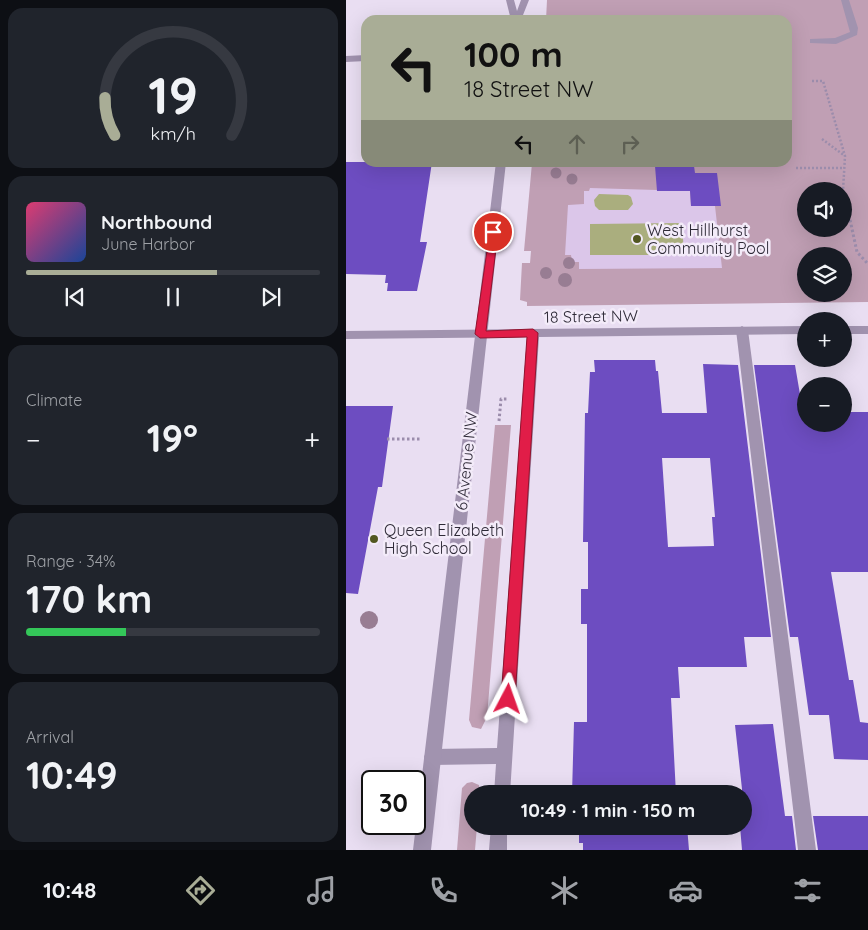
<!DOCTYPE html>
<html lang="en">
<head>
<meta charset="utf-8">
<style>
	:root { --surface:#171b24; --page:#20242c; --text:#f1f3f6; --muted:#9ea1a6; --line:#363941; --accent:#a9ad96 }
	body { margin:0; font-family:Quicksand,sans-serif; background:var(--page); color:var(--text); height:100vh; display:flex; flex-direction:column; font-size:19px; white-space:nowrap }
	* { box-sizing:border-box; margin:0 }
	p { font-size:16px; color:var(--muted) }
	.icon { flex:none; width:28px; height:28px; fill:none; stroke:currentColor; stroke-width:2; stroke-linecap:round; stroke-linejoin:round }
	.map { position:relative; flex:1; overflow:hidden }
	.drawer { display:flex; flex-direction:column; gap:8px; padding:8px; background:#0d0f14; width:346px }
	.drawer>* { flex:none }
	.banner { position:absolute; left:15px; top:15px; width:431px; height:152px; border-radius:15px; box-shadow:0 5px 20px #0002; background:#a9ad96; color:#111; overflow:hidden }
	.controls { position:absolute; left:451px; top:182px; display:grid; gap:10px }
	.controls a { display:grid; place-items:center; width:55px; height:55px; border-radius:50%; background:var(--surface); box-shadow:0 5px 20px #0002; font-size:25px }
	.speed { position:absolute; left:15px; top:770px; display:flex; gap:10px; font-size:25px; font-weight:700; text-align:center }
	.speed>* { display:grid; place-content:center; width:65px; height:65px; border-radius:50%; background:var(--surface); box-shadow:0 5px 20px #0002; line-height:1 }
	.speed .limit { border:2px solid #111; border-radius:8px; background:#fff; color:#111 }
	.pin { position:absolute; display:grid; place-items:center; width:42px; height:42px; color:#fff; margin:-21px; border:2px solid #fff; border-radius:50%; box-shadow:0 1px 5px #0007 }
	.me { position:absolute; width:55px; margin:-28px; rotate:4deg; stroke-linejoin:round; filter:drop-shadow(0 0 4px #0008) }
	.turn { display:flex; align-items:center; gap:18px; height:105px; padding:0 20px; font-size:22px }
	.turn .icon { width:65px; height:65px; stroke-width:2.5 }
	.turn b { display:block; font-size:35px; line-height:42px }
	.lanes { display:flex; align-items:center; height:48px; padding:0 20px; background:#0003; justify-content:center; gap:25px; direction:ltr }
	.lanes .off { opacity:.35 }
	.big { font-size:38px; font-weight:700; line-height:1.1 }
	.drawer .card { flex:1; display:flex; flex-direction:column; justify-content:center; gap:8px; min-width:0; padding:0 18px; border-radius:15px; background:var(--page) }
	.drawer .dial { align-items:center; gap:0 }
	.dial svg { height:130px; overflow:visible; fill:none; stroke:var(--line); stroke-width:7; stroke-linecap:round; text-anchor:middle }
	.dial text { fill:var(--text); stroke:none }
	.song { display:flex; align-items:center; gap:15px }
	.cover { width:60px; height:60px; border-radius:8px; background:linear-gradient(135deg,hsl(340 70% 55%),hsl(220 70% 35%)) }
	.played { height:5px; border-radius:2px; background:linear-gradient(90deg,var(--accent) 65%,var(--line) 65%) }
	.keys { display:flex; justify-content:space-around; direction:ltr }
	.heat { display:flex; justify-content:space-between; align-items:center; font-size:28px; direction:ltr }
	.charge { height:8px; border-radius:4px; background:linear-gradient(90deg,#34c759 34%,var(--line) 0) }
	.trip { position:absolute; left:118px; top:785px; width:288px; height:50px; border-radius:25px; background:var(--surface); box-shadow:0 5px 20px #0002; font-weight:700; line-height:50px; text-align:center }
	.dock { display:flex; height:80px; justify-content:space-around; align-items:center; background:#090b0e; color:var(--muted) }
	.dock .icon { width:35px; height:35px }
	.dock .selected { color:var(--accent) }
	.dock b { font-size:22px; color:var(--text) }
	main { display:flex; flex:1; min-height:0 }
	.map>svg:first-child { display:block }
</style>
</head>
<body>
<main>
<section class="drawer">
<div class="card dial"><svg viewBox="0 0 100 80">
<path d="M14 69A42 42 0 1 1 86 69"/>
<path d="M14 69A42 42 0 0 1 8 46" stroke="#a9ad96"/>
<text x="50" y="56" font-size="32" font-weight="700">19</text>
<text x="50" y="72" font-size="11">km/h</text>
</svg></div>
<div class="card">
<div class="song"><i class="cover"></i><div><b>Northbound</b><p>June Harbor</p></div></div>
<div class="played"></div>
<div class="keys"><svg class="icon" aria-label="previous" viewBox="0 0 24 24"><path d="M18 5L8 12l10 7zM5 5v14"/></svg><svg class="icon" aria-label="pause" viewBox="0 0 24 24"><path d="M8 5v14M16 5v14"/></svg><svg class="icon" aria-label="next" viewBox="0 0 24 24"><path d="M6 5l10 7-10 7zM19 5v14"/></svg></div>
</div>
<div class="card"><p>Climate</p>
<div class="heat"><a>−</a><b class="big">19°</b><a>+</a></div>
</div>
<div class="card"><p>Range · 34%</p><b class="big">170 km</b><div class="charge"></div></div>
<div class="card"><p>Arrival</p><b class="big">10:49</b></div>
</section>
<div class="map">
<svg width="522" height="850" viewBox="0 0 522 850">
	<rect width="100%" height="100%" fill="#e9def2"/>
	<!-- green -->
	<path fill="#c09fb4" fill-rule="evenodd" d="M201,0H522V302L181,306V302L174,300L176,263H184L185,251H178L186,163L441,162V20H200ZM460,191H498V229H460ZM460,256H498V294H460Z
		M149,425H165L141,717L135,729L126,727L123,720Z
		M126,782L133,785L134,794H126V826H131L129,850H111L116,788L121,783Z"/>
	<!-- plaza -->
	<path fill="#dbc6e9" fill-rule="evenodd" d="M244,188L344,191L345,206H369L376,268L233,269V262H226L225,255H219L222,205L238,204V191H243ZM335,223L338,255H244Z"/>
	<!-- water -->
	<path fill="#aaae7e" d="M253,194L282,195L285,197L287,204L282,210H253L249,206L248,200Z
		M336,223L338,255H244V224Z"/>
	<!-- building -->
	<path fill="#6d4dc1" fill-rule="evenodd" d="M0,162H86L74,242H81L71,291H41L42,283H39L40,275L0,274Z
		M309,166H348L349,173H371L375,206H345L344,191H311Z
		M248,360H309L310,371H312L316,413H361L357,364L392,365L425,637H398L401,667H332L334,698H325L330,794H226L228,722H241V624H235V589H242V542H237L239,413H242L244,372H249ZM316,458H364L369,517H366L368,546L322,547Z
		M408,365H449L457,412H460V424H498V412H522V572H485L503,680H507L514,722L522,723V760L488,759L483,715H463L452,637H444Z
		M0,406H47L36,487H32L12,594L0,593Z
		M427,724L439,816H446L450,850H396L394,826H396V789L389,725Z
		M467,816H522V850H472Z
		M233,826H341L343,850H237V843H233Z"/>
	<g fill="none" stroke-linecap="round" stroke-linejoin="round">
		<!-- path-far1 -->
		<path stroke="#9b8cab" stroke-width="2.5" stroke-dasharray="2 2" stroke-linecap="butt" d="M466,81H477L499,156L497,191
			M476,139L499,156
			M329,162V165
			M450,168H498
			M498,192L503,216"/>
		<!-- path -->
		<path stroke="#9b8cab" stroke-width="3" stroke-dasharray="2.5 2.5" stroke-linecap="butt" d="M503,215L511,252L522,264
			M153,421L155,399H162
			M41,439H76"/>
		<!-- service -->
		<path fill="#a193af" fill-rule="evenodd" d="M495,0H503L512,28L511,35L490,44L464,43V39L489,38L504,32Z
			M396,326L402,330L470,850H452L390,330Z"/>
		<!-- minor -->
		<path fill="#a193af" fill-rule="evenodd" d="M20,55V61L0,62V56Z
			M460,326V334L193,337L164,794H148L150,764L86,765L80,762L78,757L80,752L86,749L151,748L181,337L0,339V331Z
			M498,326H522V334H498Z
			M145,826H161V850H143Z"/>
		<!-- tertiary -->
		<path fill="#a193af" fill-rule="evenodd" d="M160,0H168L171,11L175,0H183L175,20H165Z
			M150,162H160L85,850H67Z"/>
	</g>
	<!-- trees -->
	<g fill="#987d93">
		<circle cx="210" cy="173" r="5.5"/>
		<circle cx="226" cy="179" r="5.5"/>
		<circle cx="223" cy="263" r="6"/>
		<circle cx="200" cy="273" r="6"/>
		<circle cx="219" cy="280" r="7"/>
		<circle cx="23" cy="620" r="9"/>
	</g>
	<!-- route -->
	<path fill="#e11d48" stroke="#92132f" d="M144,230L152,232L140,331L187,329L192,333L169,699L167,704L162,706L157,704L155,699L181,337L134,338L129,334Z"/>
	<!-- markers -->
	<g fill="#525721" stroke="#f3ebf9" stroke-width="2">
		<circle cx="291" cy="239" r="5"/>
		<circle cx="28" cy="539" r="5"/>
	</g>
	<g text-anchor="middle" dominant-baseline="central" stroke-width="5" stroke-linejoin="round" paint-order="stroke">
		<!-- poi labels -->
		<g font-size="16" fill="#2e2a37" stroke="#f3ebf9" text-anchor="start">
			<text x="301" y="230">West Hillhurst<tspan x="301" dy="18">Community Pool</tspan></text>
			<text x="38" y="530">Queen Elizabeth<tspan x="38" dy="18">High School</tspan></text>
		</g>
		<!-- street labels -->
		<g font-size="16" fill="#2e2a37" stroke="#f3ebf9">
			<text transform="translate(245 316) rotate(-1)">18 Street NW</text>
			<text transform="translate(120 461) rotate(-84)">6 Avenue NW</text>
		</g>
	</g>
</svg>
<div class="controls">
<a><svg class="icon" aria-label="sound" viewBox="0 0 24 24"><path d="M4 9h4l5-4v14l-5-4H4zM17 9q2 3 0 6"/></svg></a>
<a><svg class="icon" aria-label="layers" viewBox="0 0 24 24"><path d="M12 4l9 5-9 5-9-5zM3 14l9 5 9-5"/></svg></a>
<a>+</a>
<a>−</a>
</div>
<div class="speed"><div class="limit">30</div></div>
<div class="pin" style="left:147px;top:232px;background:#d93025"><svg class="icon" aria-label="arrive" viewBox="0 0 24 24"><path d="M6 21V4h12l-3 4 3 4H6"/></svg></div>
<svg class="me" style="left:162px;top:699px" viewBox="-20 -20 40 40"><path d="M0-17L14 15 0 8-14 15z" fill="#e11d48" stroke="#fff" stroke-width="4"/></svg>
<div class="trip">10:49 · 1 min · 150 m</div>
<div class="banner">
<div class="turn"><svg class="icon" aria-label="left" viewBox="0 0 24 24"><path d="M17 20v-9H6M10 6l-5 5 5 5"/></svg><div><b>100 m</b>18 Street NW</div></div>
<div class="lanes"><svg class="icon" aria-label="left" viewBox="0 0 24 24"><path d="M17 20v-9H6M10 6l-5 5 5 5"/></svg><svg class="icon off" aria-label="ahead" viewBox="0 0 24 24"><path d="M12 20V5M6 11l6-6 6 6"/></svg><svg class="icon off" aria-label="right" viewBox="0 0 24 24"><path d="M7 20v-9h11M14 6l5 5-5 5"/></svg></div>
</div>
</div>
</main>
<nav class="dock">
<b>10:48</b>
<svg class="icon selected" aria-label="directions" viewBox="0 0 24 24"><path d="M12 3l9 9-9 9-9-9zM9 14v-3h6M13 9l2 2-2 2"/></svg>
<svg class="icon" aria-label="music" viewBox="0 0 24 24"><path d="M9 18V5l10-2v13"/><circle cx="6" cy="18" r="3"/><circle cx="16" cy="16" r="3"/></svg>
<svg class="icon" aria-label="phone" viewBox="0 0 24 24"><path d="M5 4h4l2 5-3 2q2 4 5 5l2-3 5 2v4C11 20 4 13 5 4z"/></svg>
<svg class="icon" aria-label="climate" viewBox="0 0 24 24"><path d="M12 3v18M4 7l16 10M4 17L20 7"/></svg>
<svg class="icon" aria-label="car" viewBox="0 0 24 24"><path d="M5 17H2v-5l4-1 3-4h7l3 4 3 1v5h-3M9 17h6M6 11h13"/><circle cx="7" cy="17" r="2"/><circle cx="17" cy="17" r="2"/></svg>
<svg class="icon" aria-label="filters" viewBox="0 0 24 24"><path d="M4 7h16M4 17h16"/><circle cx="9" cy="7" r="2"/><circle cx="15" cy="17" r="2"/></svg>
</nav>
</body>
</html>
